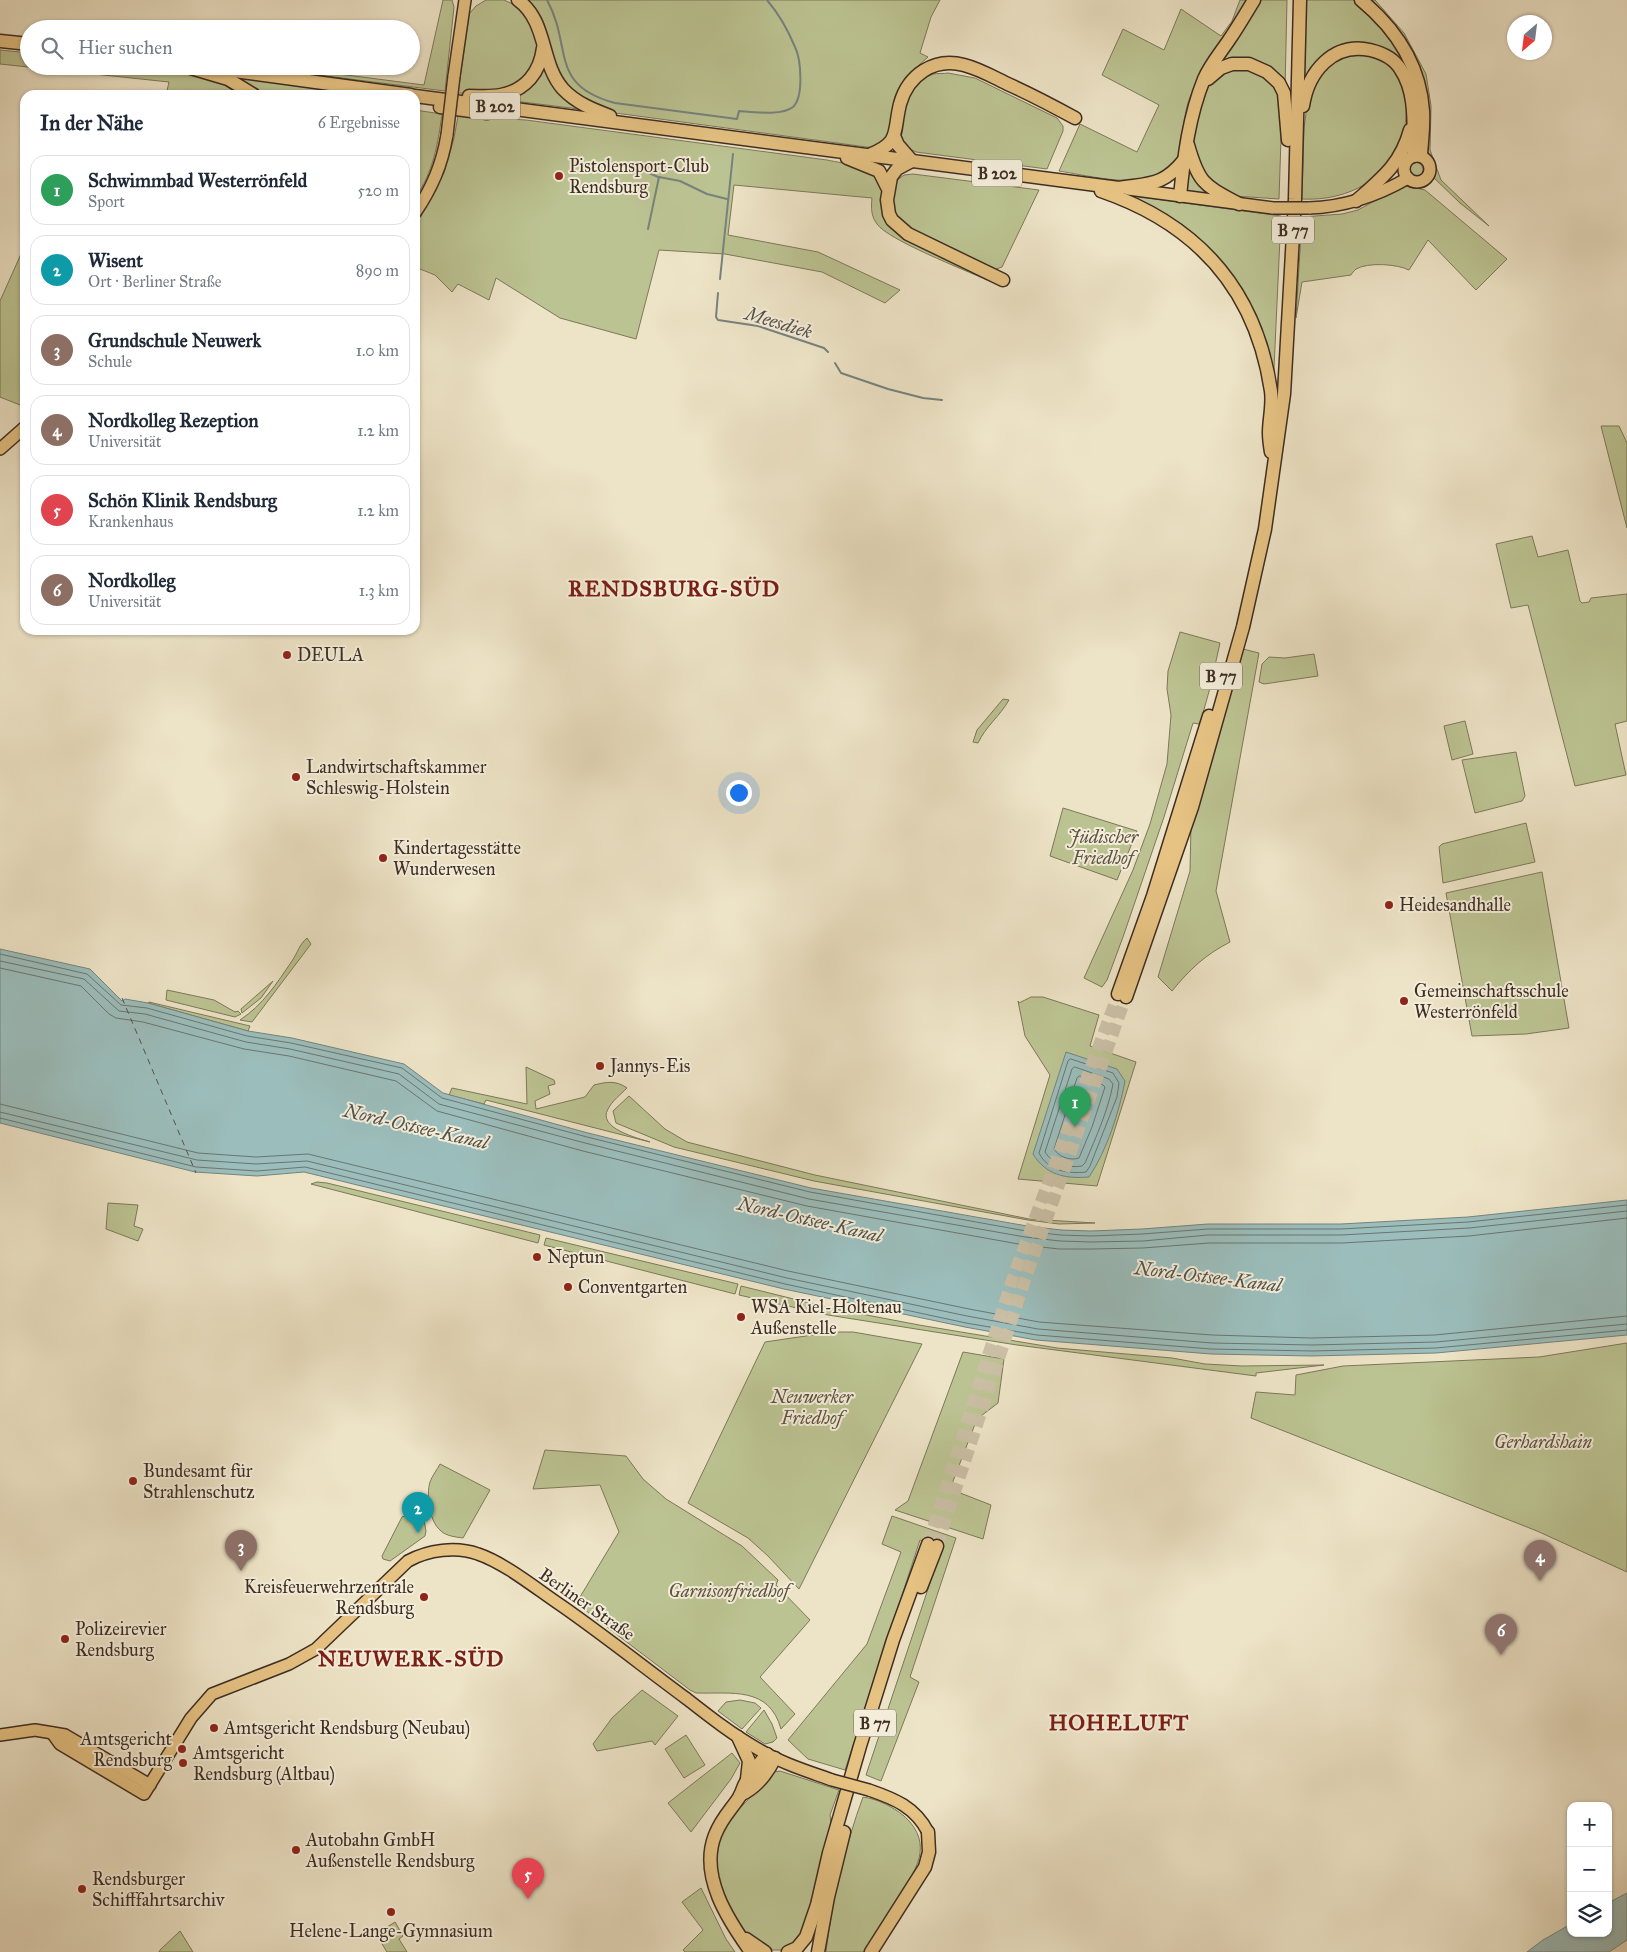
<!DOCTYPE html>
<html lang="de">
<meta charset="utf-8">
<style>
:root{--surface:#fff;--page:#f6f6f7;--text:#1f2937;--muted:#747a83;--line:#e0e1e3;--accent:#2563eb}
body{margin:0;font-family:"IM FELL Great Primer",serif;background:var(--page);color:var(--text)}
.controls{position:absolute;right:15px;bottom:15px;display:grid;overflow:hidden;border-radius:10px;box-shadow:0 1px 4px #0004}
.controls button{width:45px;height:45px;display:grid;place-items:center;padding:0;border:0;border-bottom:1px solid var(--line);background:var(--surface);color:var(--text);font:25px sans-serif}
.compass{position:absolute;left:1507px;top:15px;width:45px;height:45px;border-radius:50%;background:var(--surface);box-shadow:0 1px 4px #0004;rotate:208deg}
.you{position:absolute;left:738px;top:792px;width:18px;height:18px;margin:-12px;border:4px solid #fff;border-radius:50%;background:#1a73e8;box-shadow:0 0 0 8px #1a73e833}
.badge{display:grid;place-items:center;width:32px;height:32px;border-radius:50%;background:var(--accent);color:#fff;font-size:16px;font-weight:700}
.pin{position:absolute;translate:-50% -41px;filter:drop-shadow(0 1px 2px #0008)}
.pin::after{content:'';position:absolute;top:26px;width:18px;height:15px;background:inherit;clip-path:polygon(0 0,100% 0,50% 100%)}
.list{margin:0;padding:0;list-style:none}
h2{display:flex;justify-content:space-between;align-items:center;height:65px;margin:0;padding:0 20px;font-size:21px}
h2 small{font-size:16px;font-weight:400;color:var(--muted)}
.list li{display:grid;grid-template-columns:32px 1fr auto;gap:15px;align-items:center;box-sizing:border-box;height:70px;margin:0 10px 10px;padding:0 10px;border:1px solid var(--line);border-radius:15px}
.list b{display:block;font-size:19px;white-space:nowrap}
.list p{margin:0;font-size:16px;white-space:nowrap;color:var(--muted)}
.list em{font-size:16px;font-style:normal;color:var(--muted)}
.icon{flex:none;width:28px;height:28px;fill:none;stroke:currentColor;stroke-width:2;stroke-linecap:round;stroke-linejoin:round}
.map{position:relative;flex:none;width:1627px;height:1952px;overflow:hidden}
.search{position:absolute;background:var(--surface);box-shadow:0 1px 4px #0004;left:20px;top:20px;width:400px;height:55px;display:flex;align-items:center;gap:12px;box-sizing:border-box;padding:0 18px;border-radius:28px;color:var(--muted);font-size:19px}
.panel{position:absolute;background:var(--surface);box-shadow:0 1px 4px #0004;left:20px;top:90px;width:400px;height:545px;border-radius:15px}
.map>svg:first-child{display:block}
.green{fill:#bcc392;stroke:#7d785a}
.water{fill:#9bbdbb;stroke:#76837e}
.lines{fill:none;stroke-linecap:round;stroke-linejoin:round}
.shore{stroke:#6c756f;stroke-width:1}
.stream{stroke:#76837e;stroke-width:2}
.ferry{stroke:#555149;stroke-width:1;stroke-dasharray:6 5;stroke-linecap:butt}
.highway-tunnel{stroke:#cabfa5;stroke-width:12;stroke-dasharray:12 6;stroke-linecap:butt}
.major-casing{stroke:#3e2d23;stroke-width:14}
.highway-casing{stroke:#3e2d23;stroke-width:15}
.major{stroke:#e6c283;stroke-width:11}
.highway{stroke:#e6c283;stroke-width:12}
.major-bridge-casing{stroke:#3e2d23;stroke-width:14;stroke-linecap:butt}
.major-bridge{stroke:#e6c283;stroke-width:11}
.poi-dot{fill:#8f2418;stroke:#f3edda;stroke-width:2}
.labels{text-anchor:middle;stroke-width:4;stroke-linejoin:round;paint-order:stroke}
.shield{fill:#f3edda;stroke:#74675a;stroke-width:1}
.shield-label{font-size:16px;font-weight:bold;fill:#3e2d23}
.poi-label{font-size:18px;fill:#3e2d23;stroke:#f3edda;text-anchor:start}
.park-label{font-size:18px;font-style:italic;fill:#5e523f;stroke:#f3edda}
.street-label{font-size:18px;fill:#3e2d23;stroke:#f3edda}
.water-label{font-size:19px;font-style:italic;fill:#555149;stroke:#f3edda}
.district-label{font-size:22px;font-weight:bold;letter-spacing:1px;fill:#7a1f14;stroke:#f3edda}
</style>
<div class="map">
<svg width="1627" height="1952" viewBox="0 0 1627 1952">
<rect width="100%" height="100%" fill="#ede3c6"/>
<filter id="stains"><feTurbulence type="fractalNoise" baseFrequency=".004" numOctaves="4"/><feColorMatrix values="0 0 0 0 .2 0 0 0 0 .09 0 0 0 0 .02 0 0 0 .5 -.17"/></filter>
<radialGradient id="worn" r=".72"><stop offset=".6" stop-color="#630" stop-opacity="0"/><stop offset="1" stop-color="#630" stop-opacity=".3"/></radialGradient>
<g class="green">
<polygon points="443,0 452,0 454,7 445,91 246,66 276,66 424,85"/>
<polygon points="486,0 504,0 517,6 524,12 533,27 538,45 536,62 521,82 486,94 458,93 469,14 476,6"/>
<path d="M528,0H940L931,17L920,53L928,57C915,69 900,80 895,97C891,112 891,127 887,141L874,148L623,114C616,113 607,113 600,109C581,101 558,81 553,60C546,35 548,19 528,0Z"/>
<path d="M1240,0H1249C1229,31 1204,63 1190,97C1183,115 1184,135 1179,153C1167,197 1092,176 1059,171L1080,124L1137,152L1159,105L1102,75L1123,29L1164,50L1181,9L1221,36L1232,21Z"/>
<polygon points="1258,0 1287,0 1285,89 1268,69 1217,67"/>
<polygon points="1303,0 1354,0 1379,23 1407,64 1404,66 1341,46 1301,92"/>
<polygon points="1365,0 1375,0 1404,33 1426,74 1431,106 1430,150 1441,180 1489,226 1460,203 1433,177 1431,163 1424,154 1423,87"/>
<path d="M0,50L29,53V66C91,66 158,60 217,81C227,84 236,90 245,95H166L169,82L0,64Z"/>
<path d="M1363,53C1371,55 1382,58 1389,62C1398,69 1405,89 1406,100C1411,163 1362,202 1302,199L1304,128L1308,99L1313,83L1337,57Z"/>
<polygon points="543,66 579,109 506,100"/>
<polygon points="1250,69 1275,83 1282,108 1279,199 1235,196 1224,192 1198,170 1193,157 1192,132 1207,86 1223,70"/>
<path d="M948,73L975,78L1057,118L1063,126V131L1047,169L916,152L902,145C898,121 906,83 933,74C937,73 944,74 948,73Z"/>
<polygon points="229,75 372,95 257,95"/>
<path d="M415,110L442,114C438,144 433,173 415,198Z"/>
<path d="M458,116L526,120L827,160C845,164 876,166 881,187C883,197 881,206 884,215L987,280C965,270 888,240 877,224C871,216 871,208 872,198L734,185L728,235L818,252L900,290L885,303L822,272L725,254L659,250L636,339L560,318L496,278L489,300L458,284L452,292L435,275L415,267V222L428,203L444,173L454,138Z"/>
<circle cx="1415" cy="170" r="8"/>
<polygon points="1188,165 1198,185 1208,194 1185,191"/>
<path d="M913,174L1039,190L1002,267L996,269C975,259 911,234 898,218C889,208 894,193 896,181L904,175Z"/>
<path d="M1403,185L1425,190L1507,259L1476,290L1428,240L1409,270C1397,264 1368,262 1356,269C1354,271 1352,273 1351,275L1302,282L1296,318L1302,217L1342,214L1358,210Z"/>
<polygon points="1119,194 1281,216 1273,390 1227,272"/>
<polygon points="25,245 25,407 0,397 0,301"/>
<polygon points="1601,426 1619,426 1627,443 1627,528"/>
<polygon points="1532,536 1538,557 1568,550 1580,601 1582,603 1589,602 1591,598 1627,594 1627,721 1615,724 1626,775 1575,786 1528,605 1511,608 1496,544"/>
<polygon points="1180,632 1220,643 1210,688 1201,720 1199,724 1193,723 1164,817 1123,937 1107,980 1102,987 1084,978 1133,870 1150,824 1167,764 1171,715 1167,689 1168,671"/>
<path d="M1243,649L1259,653L1216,891L1230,942C1205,955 1190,969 1172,991L1158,977L1190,871L1191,825Z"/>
<polygon points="1314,654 1318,676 1264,684 1259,682 1262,664 1269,657 1285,658"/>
<path d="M1003,699L1009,700C1000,716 986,726 978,743L973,742L977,730Z"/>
<polygon points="1465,721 1473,754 1452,760 1444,726"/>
<polygon points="1516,752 1525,796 1522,801 1475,813 1462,760"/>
<polygon points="1063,808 1137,831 1117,880 1050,856"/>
<polygon points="1526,823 1535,862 1443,883 1439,847 1442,844"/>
<polygon points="1542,872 1569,1028 1526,1034 1472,1036 1446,893"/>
<path d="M307,938L311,944L252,1022L240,1020C263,1005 277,983 292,961C298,952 299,945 307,938Z"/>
<polygon points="273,981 261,998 242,1013 241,1009"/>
<polygon points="167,990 214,1000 235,1012 238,1011 241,1014 235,1017 166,1000"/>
<polygon points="1031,997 1043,997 1099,1015 1090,1046 1136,1062 1097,1186 1018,1179 1050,1075 1025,1036 1018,1001 1019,1003"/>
<polygon points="149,1002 250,1026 248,1031 148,1003"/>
<path d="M526,1067L554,1080L555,1084L548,1086L550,1094L535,1101L536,1109L585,1097L594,1085C606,1082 616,1080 627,1088C621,1094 612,1101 608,1109C597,1128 637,1138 650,1142L486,1100L484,1104L449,1095L452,1088L527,1104Z"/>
<polygon points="629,1096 665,1129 687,1142 815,1175 1029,1219 1095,1223 1059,1224 1028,1220 814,1181 674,1147 616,1123 613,1111"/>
<polygon points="317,1182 327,1183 540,1235 538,1243 311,1184"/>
<polygon points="108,1203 138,1205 134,1226 143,1229 138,1241 106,1229"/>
<polygon points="546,1238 738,1284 735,1294 544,1245"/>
<polygon points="741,1286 830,1308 919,1325 1057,1348 1172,1358 1205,1364 1242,1366 1324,1365 1256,1373 1256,1376 1017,1345 828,1315 739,1295"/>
<polygon points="833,1332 853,1332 922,1344 799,1589 768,1556 748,1538 688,1503 765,1342"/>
<polygon points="1627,1343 1627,1572 1537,1531 1251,1418 1256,1392 1295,1395 1296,1375 1343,1366 1539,1357"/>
<polygon points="963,1352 1004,1359 998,1403 977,1419 950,1489 991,1505 983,1539 895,1510 908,1501"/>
<path d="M545,1450L626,1456L643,1479L666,1499L742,1546L778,1580L776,1585L810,1620L760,1677L795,1714L781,1729C769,1686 732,1694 696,1693L690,1690L591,1615L577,1602L619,1532L600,1485L533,1489Z"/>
<path d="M440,1464L490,1490L463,1538C456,1537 446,1536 441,1531C429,1521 426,1496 430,1482C432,1476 437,1470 440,1464Z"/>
<polygon points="422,1509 426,1531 425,1536 390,1561 383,1559 382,1556 402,1517"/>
<polygon points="892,1516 956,1538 910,1677 919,1682 881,1781 866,1775 942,1547 920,1540 845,1770 808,1759 788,1740 867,1644 901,1552 882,1544"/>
<polygon points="642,1690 678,1716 655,1745 652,1741 597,1751 593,1744 612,1718"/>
<polygon points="740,1700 755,1703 761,1708 742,1729 718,1711 726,1702"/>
<polygon points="764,1710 772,1724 777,1738 773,1742 765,1744 746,1732"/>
<polygon points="686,1735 705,1765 684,1778 665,1749"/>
<polygon points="732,1753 740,1763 731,1779 691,1832 668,1803"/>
<polygon points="780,1771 839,1790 830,1815 831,1824 806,1932 789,1950 769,1950 749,1937 740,1927 719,1888 715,1850 728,1821 774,1772"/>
<path d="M863,1797C878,1799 893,1807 904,1816C915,1826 922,1838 920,1853C918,1876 877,1930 863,1952H826C832,1900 845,1846 863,1797Z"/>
<polygon points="701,1888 726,1939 735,1952 685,1952 683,1950 703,1930 682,1902"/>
<polygon points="395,1922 403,1936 399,1939 407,1952 387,1952 376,1934"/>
<polygon points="180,1931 193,1952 159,1952 160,1950"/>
</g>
<g class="water">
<polygon points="0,949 90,969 122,1001 125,999 148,1003 248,1031 292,1038 404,1064 443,1093 588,1133 811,1188 1027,1226 1061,1230 1091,1231 1142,1229 1208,1224 1341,1224 1468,1217 1627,1200 1627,1335 1436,1353 1311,1356 1211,1354 1036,1340 965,1327 784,1289 304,1172 257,1176 195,1172 0,1123"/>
<path d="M1066,1052L1117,1069L1125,1081C1119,1113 1107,1150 1089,1177C1065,1179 1046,1175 1033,1154Z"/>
<polygon points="1627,1893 1627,1940 1609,1952 1527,1952 1543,1940 1571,1924 1571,1933 1608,1933 1608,1903"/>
</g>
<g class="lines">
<g class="shore">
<polyline points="0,954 87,974 121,1005 147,1008 247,1036 291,1043 402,1068 442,1098 587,1137 810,1192 1026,1231 1060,1235 1091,1236 1142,1234 1208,1229 1341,1229 1468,1222 1627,1205"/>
<polyline points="0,961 84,979 119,1011 145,1014 246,1042 290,1049 399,1074 439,1104 585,1143 809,1199 1025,1237 1060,1241 1091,1242 1143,1241 1208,1235 1341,1235 1469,1228 1627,1211"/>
<polyline points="0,968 81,986 109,1014 116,1018 143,1022 244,1049 289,1056 396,1081 437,1111 583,1151 807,1206 1024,1245 1059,1249 1091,1249 1143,1248 1209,1243 1342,1243 1469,1236 1627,1218"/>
<path d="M1071,1059L1113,1073L1119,1083L1117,1097L1090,1166L1086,1172C1068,1174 1048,1171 1039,1153L1068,1061Z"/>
<path d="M1075,1067L1109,1079L1113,1084C1108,1111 1096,1137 1085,1163L1082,1166C1068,1168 1053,1165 1045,1152L1072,1069Z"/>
<path d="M1080,1076L1103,1085L1105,1087L1092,1127L1079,1158C1070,1161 1059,1157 1054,1149L1077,1078Z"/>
<polyline points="0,1104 198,1153 256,1157 308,1154 788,1271 969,1309 1039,1322 1212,1335 1311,1338 1435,1335 1627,1316"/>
<polyline points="0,1112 197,1160 256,1164 307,1161 787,1278 967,1316 1038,1329 1212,1343 1312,1345 1436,1342 1627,1324"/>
<polyline points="0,1118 196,1167 257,1171 305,1167 785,1284 966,1323 1037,1335 1211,1349 1312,1351 1436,1348 1627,1330"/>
</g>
<g class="stream">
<path d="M547,0C573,47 548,85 615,103L737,119L739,111C753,112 782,116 793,107C804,97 801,59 795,47C788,30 779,14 767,0"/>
<polyline points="605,163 645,171 658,177"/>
<polyline points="648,229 659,177 680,181 707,194 727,199"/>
<polyline points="720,279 733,154"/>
<polyline points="718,293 716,317 718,320 758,326 824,348 828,352"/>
<polyline points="835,363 841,373 888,389 923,398 942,400"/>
</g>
<polyline class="ferry" points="122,998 196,1173"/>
<g class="highway-tunnel">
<polyline points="928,1544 1013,1277 1118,994"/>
<polyline points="937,1546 1025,1280 1126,997"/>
</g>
<defs>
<g id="major">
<polyline points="454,76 465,0"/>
<circle cx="1417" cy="169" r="13"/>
<polyline points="1128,189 1273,208"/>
<path d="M1309,208C1344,207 1377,196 1408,178"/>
<path d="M415,213C432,188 442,165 447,135"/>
<polyline points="0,449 25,427"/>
<path d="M52,1733L60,1744L144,1794L191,1718L212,1694L289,1664L316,1649L408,1561C428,1550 456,1546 478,1554C505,1563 538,1590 562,1606C605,1636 645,1668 687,1699C710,1717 733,1735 758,1749C781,1763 807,1771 832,1780"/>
<polyline points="0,1735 35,1730 65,1735 150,1785"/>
<path d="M869,1790C895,1799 915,1807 928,1832"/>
</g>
<g id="highway">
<path d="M518,0C548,22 540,63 563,89C576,103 594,110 610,116"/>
<path d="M1361,0C1396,29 1420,65 1423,111C1424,125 1422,140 1421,154"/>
<polyline points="0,41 29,44"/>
<polyline points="184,66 228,79 254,95"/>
<polyline points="198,66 411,95"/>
<polyline points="1208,79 1221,68 1232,64 1249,64 1267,72 1279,83 1284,93 1288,140"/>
<path d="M415,96L1119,188C1150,183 1163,186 1184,160"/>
<path d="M469,96C480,96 491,97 501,95C526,90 540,72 543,48"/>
<path d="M1303,106C1308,72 1333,42 1370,50C1383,53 1394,58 1401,70C1417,94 1413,128 1414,156"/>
<polyline points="440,107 487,113"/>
<polyline points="894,136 898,145 912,161"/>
<path d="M1188,145C1199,184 1204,185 1239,204"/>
<path d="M869,155C901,143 893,132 900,104C908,75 934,57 964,65C980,69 995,78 1010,85C1032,95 1053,106 1075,118"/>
<polyline points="847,158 879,171 887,187"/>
<polyline points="912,161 897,169 891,177 887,200 889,214 892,220 908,234 1003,280"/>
<path d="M1101,191C1197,224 1256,289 1271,391C1273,405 1269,419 1269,433C1269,439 1270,446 1271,452"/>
<path d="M1180,196C1184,156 1189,116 1204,79C1210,65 1221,52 1229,40C1238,27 1246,13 1254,0"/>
<path d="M1356,201C1381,179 1401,164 1410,130"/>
<polyline points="1118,994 1153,896 1209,716"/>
<polyline points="1126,997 1192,807 1243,627 1265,529 1284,394 1295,199 1300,0"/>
<polyline points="921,1587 937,1546"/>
<polyline points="738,1737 749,1761 747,1779"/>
<path d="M740,1795C756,1788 767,1774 775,1758"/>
<polyline points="746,1939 765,1952"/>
<path d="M751,1952C728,1920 699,1876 715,1835C722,1817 731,1810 740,1796C742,1792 743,1786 746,1782C752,1772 760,1763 767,1754"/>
<polyline points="788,1952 797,1948 806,1937 817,1905 829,1853 860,1746 893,1640 928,1544"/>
<polyline points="818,1952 828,1897 844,1832"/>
<polyline points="871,1952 925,1867 929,1852 928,1832"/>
</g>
</defs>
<use href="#major" class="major-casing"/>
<use href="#highway" class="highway-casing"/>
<use href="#major" class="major"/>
<use href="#highway" class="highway"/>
<defs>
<g id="major-bridge">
<polyline points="447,135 454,76"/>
<polyline points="1273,208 1309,208"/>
<polyline points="832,1780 869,1790"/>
</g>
</defs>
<use href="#major-bridge" class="major-bridge-casing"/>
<use href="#major-bridge" class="major-bridge"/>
</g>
<g class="poi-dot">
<circle cx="559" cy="176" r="5"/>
<circle cx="287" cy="655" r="5"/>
<circle cx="296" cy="777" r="5"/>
<circle cx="383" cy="858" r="5"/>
<circle cx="1389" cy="905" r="5"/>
<circle cx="1404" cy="1001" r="5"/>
<circle cx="600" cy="1066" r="5"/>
<circle cx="537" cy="1257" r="5"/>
<circle cx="568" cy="1287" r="5"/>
<circle cx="741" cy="1317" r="5"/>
<circle cx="133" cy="1481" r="5"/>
<circle cx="424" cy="1597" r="5"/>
<circle cx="65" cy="1639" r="5"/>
<circle cx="214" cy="1728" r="5"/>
<circle cx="182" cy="1749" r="5"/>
<circle cx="183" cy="1763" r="5"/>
<circle cx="296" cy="1850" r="5"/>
<circle cx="82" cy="1889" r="5"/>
<circle cx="391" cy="1912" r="5"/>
</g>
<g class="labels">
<g class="shield">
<rect x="470" y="92.5" width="50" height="27" rx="4"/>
<rect x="972" y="159.5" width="50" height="27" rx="4"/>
<rect x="1272" y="216.5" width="42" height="27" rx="4"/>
<rect x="1200" y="662.5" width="42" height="27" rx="4"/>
<rect x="854" y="1709.5" width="42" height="27" rx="4"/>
</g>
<g class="shield-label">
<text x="495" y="112">B 202</text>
<text x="997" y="179">B 202</text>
<text x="1293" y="236">B 77</text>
<text x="1221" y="682">B 77</text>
<text x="875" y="1729">B 77</text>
</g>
<g class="poi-label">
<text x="569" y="172">Pistolensport-Club<tspan x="569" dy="21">Rendsburg</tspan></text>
<text x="297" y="661">DEULA</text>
<text x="306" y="773">Landwirtschaftskammer<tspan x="306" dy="21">Schleswig-Holstein</tspan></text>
<text x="393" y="854">Kindertagesstätte<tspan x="393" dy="21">Wunderwesen</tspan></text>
<text x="1399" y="911">Heidesandhalle</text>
<text x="1414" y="997">Gemeinschaftsschule<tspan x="1414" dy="21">Westerrönfeld</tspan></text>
<text x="610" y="1072">Jannys-Eis</text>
<text x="547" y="1263">Neptun</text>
<text x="578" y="1293">Conventgarten</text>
<text x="751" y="1313">WSA Kiel-Holtenau<tspan x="751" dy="21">Außenstelle</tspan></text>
<text x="143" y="1477">Bundesamt für<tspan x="143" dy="21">Strahlenschutz</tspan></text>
<text x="414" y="1593" text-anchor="end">Kreisfeuerwehrzentrale<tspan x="414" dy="21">Rendsburg</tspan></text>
<text x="75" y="1635">Polizeirevier<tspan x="75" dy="21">Rendsburg</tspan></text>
<text x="224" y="1734">Amtsgericht Rendsburg (Neubau)</text>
<text x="172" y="1745" text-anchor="end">Amtsgericht<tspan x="172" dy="21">Rendsburg</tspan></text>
<text x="193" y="1759">Amtsgericht<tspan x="193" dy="21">Rendsburg (Altbau)</tspan></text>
<text x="306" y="1846">Autobahn GmbH<tspan x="306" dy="21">Außenstelle Rendsburg</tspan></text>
<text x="92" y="1885">Rendsburger<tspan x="92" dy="21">Schifffahrtsarchiv</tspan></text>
<text x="391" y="1937" text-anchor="middle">Helene-Lange-Gymnasium</text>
</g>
<g class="park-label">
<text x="1103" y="843">Jüdischer<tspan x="1103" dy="21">Friedhof</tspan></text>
<text x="812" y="1403">Neuwerker<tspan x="812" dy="21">Friedhof</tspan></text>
<text x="1543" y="1448">Gerhardshain</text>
<text x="729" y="1597">Garnisonfriedhof</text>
</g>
<g class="street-label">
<text transform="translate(587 1604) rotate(35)" y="6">Berliner Straße</text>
</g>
<g class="water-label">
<text transform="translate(779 322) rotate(17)" y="7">Meesdiek</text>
<text transform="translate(416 1126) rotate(13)" y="7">Nord-Ostsee-Kanal</text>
<text transform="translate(810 1219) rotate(13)" y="7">Nord-Ostsee-Kanal</text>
<text transform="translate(1208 1276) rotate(7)" y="7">Nord-Ostsee-Kanal</text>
</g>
<g class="district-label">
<text x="674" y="596">RENDSBURG-SÜD</text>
<text x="411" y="1666">NEUWERK-SÜD</text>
<text x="1119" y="1730">HOHELUFT</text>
</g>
</g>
<rect width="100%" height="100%" filter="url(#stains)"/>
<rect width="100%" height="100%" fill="url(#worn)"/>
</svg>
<div class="controls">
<button>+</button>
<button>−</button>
<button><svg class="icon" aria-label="layers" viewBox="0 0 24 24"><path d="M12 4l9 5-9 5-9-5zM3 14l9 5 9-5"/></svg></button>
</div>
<svg class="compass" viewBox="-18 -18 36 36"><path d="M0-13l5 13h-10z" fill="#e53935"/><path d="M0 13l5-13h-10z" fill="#747a83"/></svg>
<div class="you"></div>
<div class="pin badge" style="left:1075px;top:1127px;background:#2e9e5b">1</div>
<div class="pin badge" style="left:418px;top:1533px;background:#0f9aa8">2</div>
<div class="pin badge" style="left:241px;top:1571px;background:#8d6e63">3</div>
<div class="pin badge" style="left:1540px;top:1581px;background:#8d6e63">4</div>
<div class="pin badge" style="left:528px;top:1899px;background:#e0444e">5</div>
<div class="pin badge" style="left:1501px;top:1655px;background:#8d6e63">6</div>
<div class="search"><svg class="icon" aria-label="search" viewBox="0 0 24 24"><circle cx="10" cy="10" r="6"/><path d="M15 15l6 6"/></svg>Hier suchen</div>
<section class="panel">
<h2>In der Nähe<small>6 Ergebnisse</small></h2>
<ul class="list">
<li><span class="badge" style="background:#2e9e5b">1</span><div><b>Schwimmbad Westerrönfeld</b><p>Sport</p></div><em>520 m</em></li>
<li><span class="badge" style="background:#0f9aa8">2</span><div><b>Wisent</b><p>Ort · Berliner Straße</p></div><em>890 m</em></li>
<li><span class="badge" style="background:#8d6e63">3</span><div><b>Grundschule Neuwerk</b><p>Schule</p></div><em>1.0 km</em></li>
<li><span class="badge" style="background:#8d6e63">4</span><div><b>Nordkolleg Rezeption</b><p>Universität</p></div><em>1.2 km</em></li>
<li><span class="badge" style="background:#e0444e">5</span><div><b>Schön Klinik Rendsburg</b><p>Krankenhaus</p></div><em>1.2 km</em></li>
<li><span class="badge" style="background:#8d6e63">6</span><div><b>Nordkolleg</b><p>Universität</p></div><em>1.3 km</em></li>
</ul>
</section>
</div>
